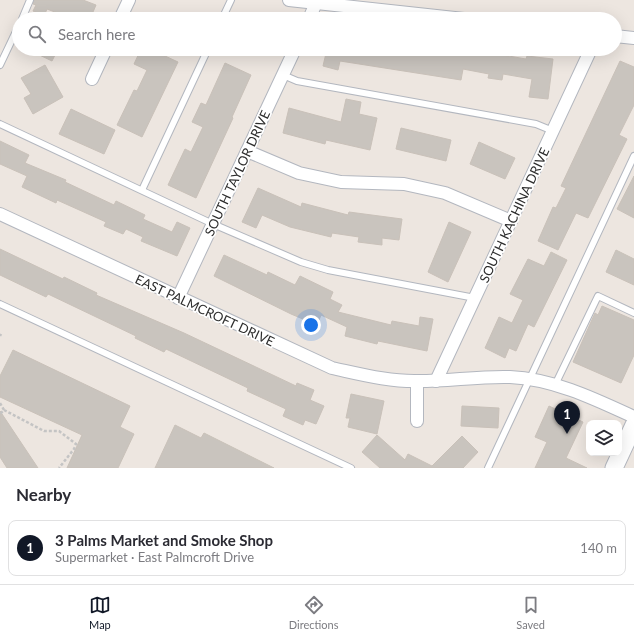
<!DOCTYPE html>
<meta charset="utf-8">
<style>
:root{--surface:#fff;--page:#f7f7f7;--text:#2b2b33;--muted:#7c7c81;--line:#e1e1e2;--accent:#111827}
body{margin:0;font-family:Lato,sans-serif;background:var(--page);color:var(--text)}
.controls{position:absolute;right:12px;bottom:12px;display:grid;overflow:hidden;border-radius:8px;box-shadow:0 4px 16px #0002}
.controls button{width:36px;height:36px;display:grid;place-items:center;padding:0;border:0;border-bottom:1px solid var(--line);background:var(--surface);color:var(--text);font:20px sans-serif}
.you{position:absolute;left:311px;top:325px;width:14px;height:14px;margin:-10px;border:3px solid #fff;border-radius:50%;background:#1a73e8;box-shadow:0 0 0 6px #1a73e833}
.badge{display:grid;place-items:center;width:26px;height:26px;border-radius:50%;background:var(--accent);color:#fff;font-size:13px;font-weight:700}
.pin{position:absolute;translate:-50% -33px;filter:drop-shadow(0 1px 2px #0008)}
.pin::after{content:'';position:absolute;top:21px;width:14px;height:12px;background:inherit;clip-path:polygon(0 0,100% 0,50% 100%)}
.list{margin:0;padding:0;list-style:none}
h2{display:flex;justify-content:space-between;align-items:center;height:52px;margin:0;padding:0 16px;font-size:17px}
h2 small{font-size:13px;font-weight:400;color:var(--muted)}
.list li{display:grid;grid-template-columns:26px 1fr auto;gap:12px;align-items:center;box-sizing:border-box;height:56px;margin:0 8px 8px;padding:0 8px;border:1px solid var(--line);border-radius:8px}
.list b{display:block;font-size:15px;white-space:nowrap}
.list p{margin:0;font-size:13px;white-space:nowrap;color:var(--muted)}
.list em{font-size:13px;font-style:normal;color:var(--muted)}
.icon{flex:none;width:22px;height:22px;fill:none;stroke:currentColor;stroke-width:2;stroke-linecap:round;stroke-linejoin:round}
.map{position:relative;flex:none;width:634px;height:468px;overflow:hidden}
.search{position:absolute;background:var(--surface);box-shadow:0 4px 16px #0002;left:12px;right:12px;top:12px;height:44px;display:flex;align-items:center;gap:10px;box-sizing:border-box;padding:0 14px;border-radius:22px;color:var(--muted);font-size:15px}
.sheet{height:116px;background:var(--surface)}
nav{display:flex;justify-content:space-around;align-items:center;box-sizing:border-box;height:56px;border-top:1px solid var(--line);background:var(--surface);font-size:11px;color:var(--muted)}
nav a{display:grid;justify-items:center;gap:2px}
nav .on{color:var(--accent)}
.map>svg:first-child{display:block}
.building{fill:#c9c4be;stroke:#c9c1b9}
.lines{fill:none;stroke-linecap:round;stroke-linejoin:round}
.service-casing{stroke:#b3b7bf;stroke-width:8}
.minor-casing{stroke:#b3b7bf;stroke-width:14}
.secondary-casing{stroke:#b3b7bf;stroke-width:19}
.path{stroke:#c4c4c4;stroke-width:2.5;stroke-dasharray:3 2;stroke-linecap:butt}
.service{stroke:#fff;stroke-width:6}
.minor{stroke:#fff;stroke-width:12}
.secondary{stroke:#fff;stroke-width:17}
.labels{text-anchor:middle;stroke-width:3.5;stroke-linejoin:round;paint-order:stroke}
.street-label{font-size:13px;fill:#2d2d2d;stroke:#fff}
</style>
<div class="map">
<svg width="634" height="468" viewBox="0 0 634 468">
<rect width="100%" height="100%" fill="#ede6e0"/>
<g class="building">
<polygon points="34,0 83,0 96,5 90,19 73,19 47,9 44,16 33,11 36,5 33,4"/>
<polygon points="27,49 58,49 52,61"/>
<polygon points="141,49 150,49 178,62 142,137 117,125 134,90 137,91 147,70 134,64"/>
<polygon points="327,49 440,49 474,54 474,50 526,59 527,56 553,59 548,99 529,97 532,79 503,74 502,80 488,78 489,74 463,69 461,80 340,61 338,70 323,66"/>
<polygon points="620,61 634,67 634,105 619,135 627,139 588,218 576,213 558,250 538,241 553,207 556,208 566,188 561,186"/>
<polygon points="225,63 251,75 232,117 233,118 196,198 168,185 185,149 191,152 203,127 192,122 201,103 206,105"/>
<polygon points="45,65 63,97 33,114 24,98 31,94 21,78"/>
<polygon points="346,99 361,102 359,114 377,118 370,150 326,140 325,144 283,133 289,108 341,122"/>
<polygon points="71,109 115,130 104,154 59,134"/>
<polygon points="401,128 451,140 446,161 396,149"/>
<polygon points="0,141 29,155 25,163 66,180 65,182 114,205 116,201 145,215 143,219 172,232 177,222 190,228 177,256 141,241 143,237 126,229 123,234 104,226 106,222 57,200 56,203 22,187 27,176 0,164"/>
<polygon points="479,142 515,158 505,179 470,164"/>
<polygon points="634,176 634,218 617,209"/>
<polygon points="258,188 301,207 302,203 348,215 349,212 402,219 399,240 382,238 382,245 358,242 359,237 332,233 331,237 290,227 262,215 256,228 242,222"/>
<polygon points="449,222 471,232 448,282 428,272"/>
<polygon points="0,249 63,279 64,277 97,293 96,295 184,333 296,386 297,383 314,390 310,400 324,406 316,424 305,420 303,425 283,416 286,409 247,391 248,388 166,349 164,352 135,338 136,336 48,294 46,297 0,275"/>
<polygon points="616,250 634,259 634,285 606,272"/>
<polygon points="551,252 567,260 534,327 528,324 516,351 509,348 505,358 485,348 499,317 512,323 523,300 510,294 528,259 544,266"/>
<polygon points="224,255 267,275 268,272 295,285 300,276 333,292 330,299 342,305 338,312 391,325 392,321 419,326 420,317 433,319 427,351 378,341 377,344 345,336 347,327 321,315 317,325 291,314 214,276"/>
<polygon points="602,306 634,320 634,355 621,383 573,362 595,313 598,315"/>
<polygon points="13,350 130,406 120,427 134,434 118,468 67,468 82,435 0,397 0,376"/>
<polygon points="351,394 384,401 377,434 348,427 350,418 346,418"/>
<polygon points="462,406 499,408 498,428 461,426"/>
<polygon points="549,406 583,422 566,458 587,468 535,468 547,442 535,437"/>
<polygon points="0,411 38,468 7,468 0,457"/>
<polygon points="175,425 201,438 204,433 274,468 155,468"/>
<polygon points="377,435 405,460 408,454 432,466 462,436 478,452 463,468 380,468 362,452"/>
</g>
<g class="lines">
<defs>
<g id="service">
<polyline points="22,19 30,0"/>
<polyline points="222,19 231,0"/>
<polyline points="0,65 19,25"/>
<polyline points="283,75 297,81 536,124 553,131"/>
<polyline points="0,124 213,224 301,262 328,270 475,298"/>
<polyline points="142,190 208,49"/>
<polyline points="0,304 351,468"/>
<polyline points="555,385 598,296 634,313"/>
<polyline points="488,468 634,156"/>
</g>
<g id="minor">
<polyline points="289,0 464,19"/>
<polyline points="120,19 129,0"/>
<polyline points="309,19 316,3"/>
<polyline points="615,36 634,38"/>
<polyline points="92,79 106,49"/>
<polyline points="247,151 299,173 341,182 404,184 445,193 511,221"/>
<path d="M0,214L332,368C360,374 390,382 419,381C449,381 480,376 510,377C554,379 595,399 634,417"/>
<polyline points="178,298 295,49"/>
<polyline points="436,381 591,49"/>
<polyline points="417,421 417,381"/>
</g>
<polyline id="secondary" points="614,468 634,425"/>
</defs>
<use href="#service" class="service-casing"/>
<use href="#minor" class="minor-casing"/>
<use href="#secondary" class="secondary-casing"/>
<g class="path">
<polyline points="0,336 1,334"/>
<polyline points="0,403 4,410 0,414"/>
<polyline points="4,410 44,431 59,431 76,444 74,449 59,468"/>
</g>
<use href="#service" class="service"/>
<use href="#minor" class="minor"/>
<use href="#secondary" class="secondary"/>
</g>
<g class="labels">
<g class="street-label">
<text transform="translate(237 173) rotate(-65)" y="5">SOUTH TAYLOR DRIVE</text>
<text transform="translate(514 215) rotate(-65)" y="5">SOUTH KACHINA DRIVE</text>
<text transform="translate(205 310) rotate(25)" y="5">EAST PALMCROFT DRIVE</text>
</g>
</g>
</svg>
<div class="controls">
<button><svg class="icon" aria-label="layers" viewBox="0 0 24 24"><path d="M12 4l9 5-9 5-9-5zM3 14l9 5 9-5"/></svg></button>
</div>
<div class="you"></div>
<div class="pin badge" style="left:567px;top:434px">1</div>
<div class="search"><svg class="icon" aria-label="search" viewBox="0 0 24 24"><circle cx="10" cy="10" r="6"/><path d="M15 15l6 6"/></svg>Search here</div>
</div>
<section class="sheet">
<h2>Nearby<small></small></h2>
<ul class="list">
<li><span class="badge">1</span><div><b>3 Palms Market and Smoke Shop</b><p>Supermarket · East Palmcroft Drive</p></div><em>140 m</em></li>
</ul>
</section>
<nav>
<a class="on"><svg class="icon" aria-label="map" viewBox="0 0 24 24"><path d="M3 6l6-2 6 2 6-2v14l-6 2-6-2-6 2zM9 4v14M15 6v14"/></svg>Map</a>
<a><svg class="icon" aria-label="directions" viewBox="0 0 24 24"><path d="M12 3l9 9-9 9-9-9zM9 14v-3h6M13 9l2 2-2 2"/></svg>Directions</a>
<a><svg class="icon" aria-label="saved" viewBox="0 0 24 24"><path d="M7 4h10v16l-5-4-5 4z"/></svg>Saved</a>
</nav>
